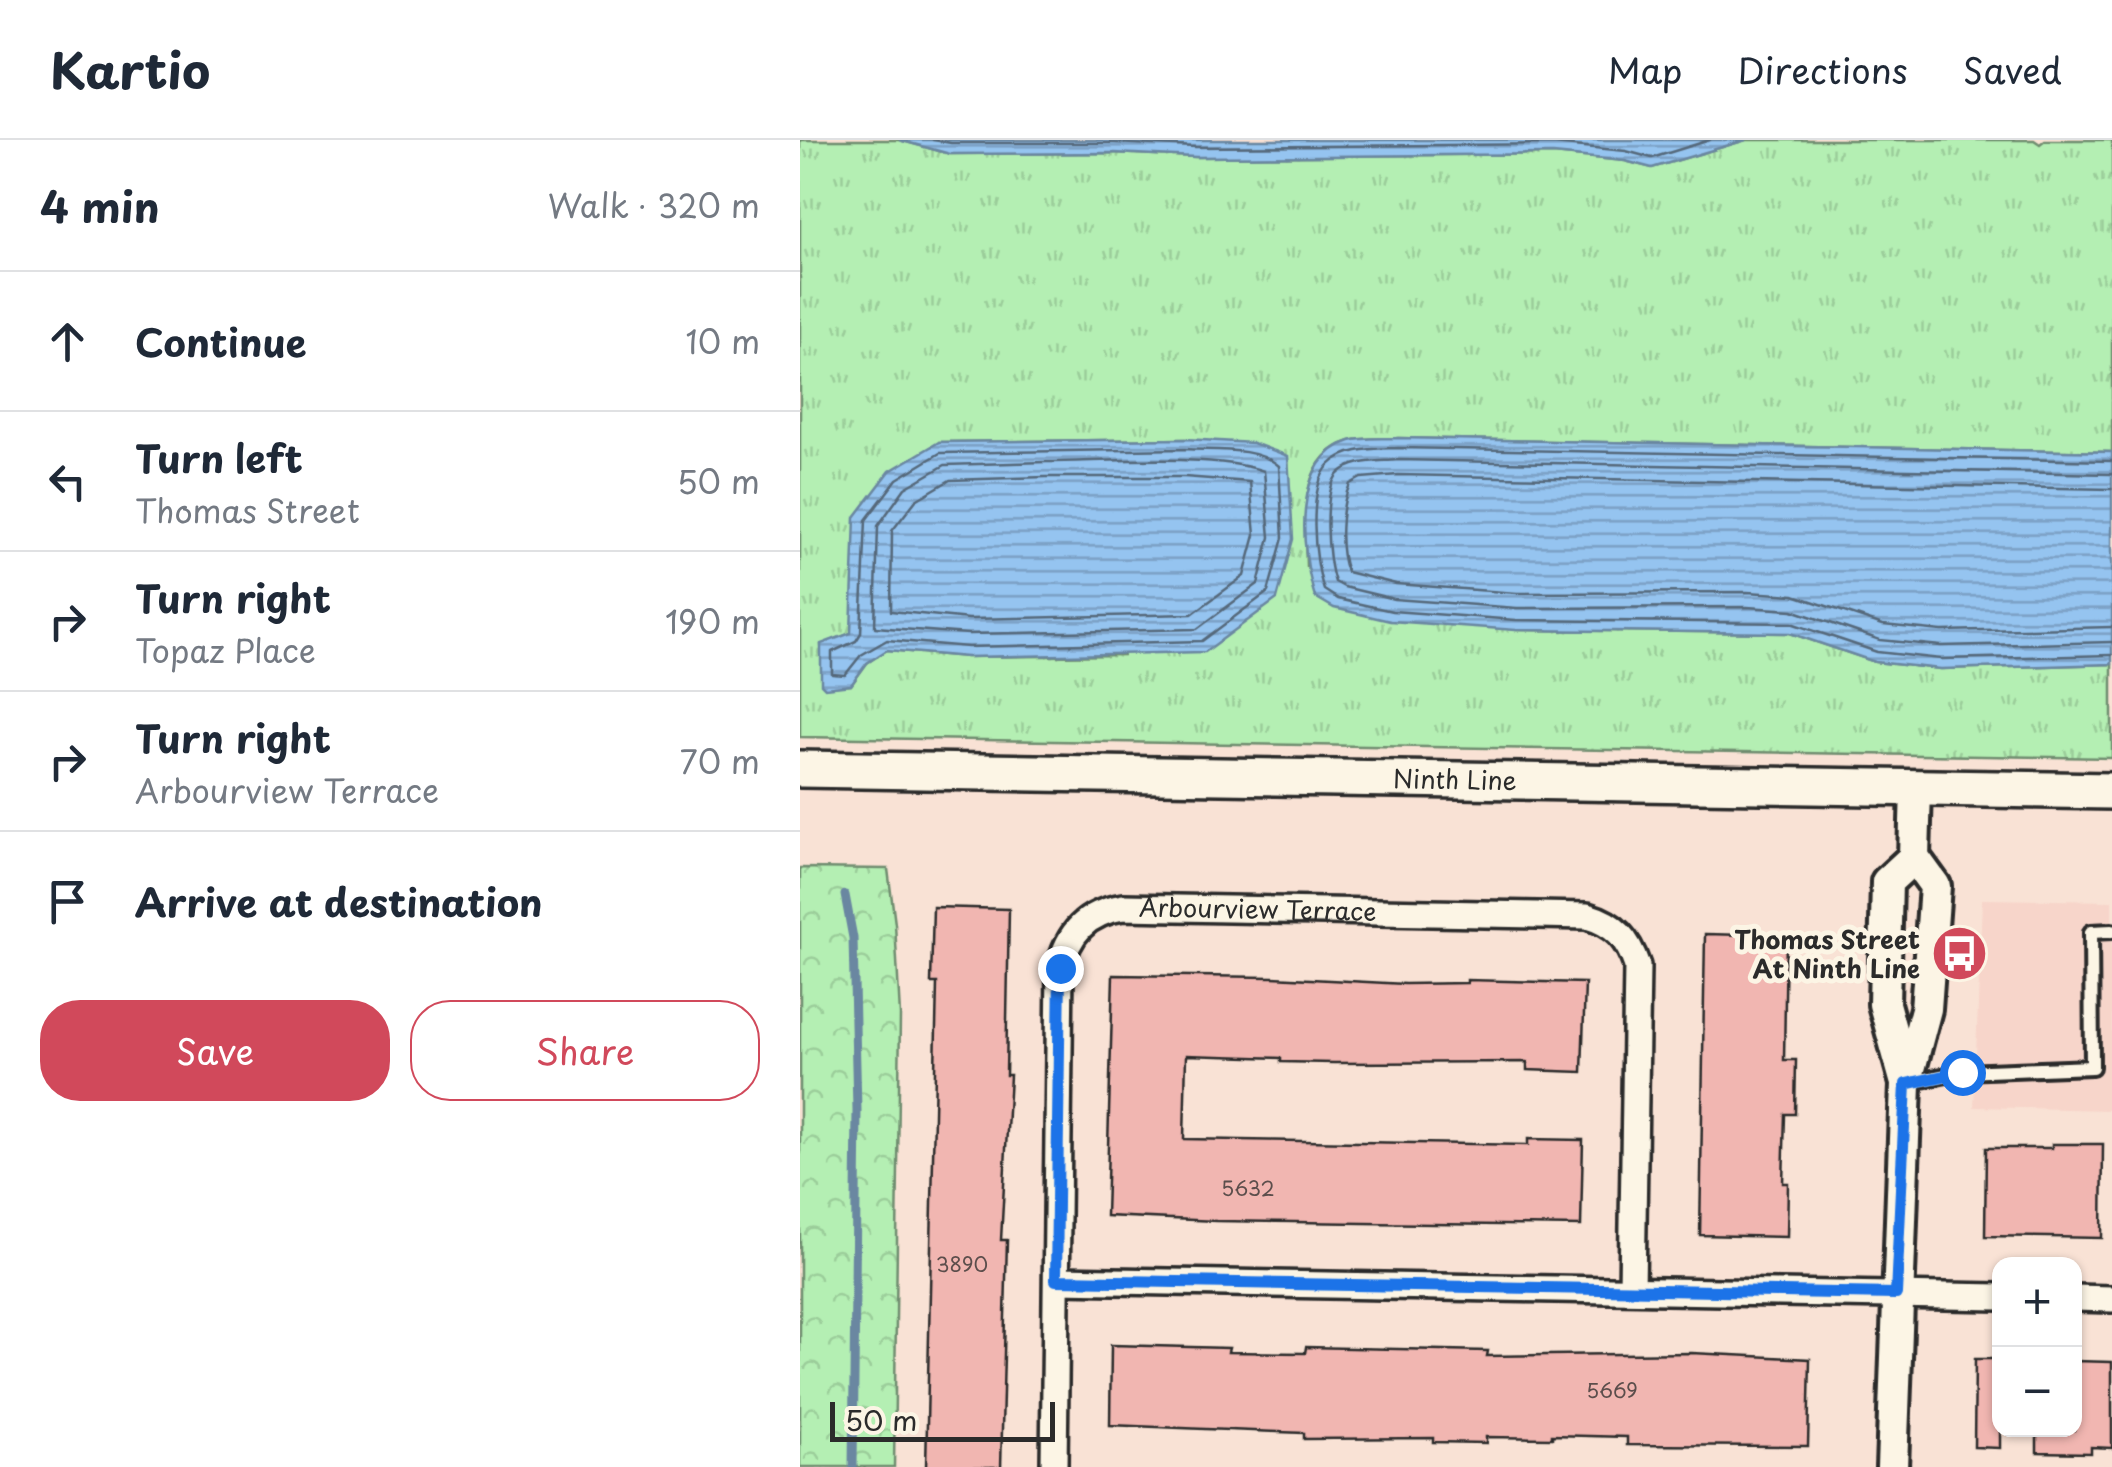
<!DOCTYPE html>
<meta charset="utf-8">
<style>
:root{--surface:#fff;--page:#f2f2f3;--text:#1f2937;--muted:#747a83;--line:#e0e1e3;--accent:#d1495b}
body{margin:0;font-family:"Playpen Sans",sans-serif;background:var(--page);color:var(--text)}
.controls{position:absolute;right:30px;bottom:30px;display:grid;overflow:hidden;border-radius:20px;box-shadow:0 2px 8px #0004}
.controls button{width:90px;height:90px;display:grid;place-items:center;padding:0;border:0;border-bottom:2px solid var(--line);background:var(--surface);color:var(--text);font:50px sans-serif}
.scale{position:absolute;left:30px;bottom:25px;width:225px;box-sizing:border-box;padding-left:10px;border:5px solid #2b2b2b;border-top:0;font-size:28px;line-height:35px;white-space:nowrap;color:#2b2b2b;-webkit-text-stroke:8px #fcf5e5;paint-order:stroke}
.stop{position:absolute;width:30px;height:30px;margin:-22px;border:8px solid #1a73e8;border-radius:50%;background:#fff}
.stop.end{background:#1a73e8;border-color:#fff;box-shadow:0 2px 10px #0008}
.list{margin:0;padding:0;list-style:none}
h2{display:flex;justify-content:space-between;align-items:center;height:130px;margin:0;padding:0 40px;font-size:42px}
h2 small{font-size:32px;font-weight:400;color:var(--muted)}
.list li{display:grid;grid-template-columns:65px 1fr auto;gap:30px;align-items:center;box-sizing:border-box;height:140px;padding:0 40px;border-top:2px solid var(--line)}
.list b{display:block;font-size:38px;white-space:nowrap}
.list p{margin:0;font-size:32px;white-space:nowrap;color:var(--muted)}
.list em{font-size:32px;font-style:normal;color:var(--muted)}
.actions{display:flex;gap:20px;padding:30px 40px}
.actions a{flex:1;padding:22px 0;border:2px solid var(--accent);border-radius:40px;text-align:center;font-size:35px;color:var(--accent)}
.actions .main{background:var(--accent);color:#fff}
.icon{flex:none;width:55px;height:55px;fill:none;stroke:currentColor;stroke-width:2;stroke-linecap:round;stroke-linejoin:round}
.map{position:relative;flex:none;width:1312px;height:1327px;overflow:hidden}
header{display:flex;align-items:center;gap:60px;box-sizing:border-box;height:140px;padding:0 50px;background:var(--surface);border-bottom:2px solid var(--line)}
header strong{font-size:48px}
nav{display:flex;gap:55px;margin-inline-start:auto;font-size:35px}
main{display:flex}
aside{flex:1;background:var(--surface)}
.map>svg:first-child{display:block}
.built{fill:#f7d5ca}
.grass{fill:url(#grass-tufts);stroke:#708d6f;stroke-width:2.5;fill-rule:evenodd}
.park{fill:url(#park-crowns);stroke:#708d6f;stroke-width:2.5}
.water{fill:url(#water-rules);stroke:#6b87a1;stroke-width:2.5}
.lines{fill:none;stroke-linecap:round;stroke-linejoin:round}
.shore{stroke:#55687a;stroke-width:2.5}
.stream{stroke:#6b87a1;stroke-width:9}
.building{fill:#f1b6b1;stroke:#2b2b2b;stroke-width:2.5}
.service-casing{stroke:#2b2b2b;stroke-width:20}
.minor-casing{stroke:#2b2b2b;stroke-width:32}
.tertiary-casing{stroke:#2b2b2b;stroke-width:38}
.secondary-casing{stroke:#2b2b2b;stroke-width:42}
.service{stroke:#fcf5e5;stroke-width:12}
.minor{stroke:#fcf5e5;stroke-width:25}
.tertiary{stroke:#fcf5e5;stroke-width:30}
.secondary{stroke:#fcf5e5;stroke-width:35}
.route{stroke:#1a73e8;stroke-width:12}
.labels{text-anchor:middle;stroke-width:10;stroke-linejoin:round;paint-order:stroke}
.number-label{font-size:20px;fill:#5c4e4c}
.street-label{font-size:25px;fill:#2b2b2b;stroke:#fcf5e5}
.poi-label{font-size:25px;font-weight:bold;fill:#2b2b2b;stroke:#fcf5e5;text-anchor:end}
</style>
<header>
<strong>Kartio</strong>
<nav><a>Map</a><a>Directions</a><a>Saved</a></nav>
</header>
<main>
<aside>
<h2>4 min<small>Walk · 320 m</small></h2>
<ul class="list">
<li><svg class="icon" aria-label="ahead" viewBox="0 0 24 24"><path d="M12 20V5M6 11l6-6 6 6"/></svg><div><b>Continue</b></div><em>10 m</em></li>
<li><svg class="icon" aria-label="left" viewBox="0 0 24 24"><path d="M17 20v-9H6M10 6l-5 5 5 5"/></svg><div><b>Turn left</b><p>Thomas Street</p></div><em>50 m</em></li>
<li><svg class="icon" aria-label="right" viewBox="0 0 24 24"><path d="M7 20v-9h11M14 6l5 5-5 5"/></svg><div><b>Turn right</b><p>Topaz Place</p></div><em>190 m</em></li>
<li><svg class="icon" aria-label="right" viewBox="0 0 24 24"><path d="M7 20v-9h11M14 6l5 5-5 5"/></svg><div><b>Turn right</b><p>Arbourview Terrace</p></div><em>70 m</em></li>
<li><svg class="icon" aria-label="arrive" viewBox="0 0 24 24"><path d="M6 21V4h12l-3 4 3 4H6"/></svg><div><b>Arrive at destination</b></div></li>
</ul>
<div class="actions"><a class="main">Save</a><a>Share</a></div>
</aside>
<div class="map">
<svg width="1312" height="1327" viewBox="0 0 1312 1327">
<defs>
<pattern id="grass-tufts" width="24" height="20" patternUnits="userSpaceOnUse" patternTransform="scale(2.5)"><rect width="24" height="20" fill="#b4efb3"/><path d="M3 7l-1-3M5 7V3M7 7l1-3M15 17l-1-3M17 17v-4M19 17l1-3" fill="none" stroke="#9bcd9a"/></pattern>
<pattern id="park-crowns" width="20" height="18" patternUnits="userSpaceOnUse" patternTransform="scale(2.5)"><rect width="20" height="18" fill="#b4efb3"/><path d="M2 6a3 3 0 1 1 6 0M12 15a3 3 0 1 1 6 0" fill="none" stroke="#9bcd9a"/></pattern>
<pattern id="water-rules" width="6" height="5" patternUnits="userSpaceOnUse" patternTransform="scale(2.5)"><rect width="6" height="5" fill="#95c4f0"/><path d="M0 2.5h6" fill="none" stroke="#7a9fc3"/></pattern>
</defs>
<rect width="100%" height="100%" fill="#f9e2d5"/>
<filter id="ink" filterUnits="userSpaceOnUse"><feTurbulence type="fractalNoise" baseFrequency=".01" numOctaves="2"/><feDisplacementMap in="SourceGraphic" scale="20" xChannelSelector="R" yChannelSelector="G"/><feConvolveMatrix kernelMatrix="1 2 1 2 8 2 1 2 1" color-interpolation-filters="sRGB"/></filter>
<g filter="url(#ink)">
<polygon class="built" points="1182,759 1312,761 1312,970 1174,967"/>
<path class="grass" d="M0,0H99L150,14L314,13L396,17L753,14L825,21L852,28L946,0H1234L1240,4L1245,0H1312V312L598,298C583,299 564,297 550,301C497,317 505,382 506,426L716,490L990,493L1075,522L1141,529L1312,524V618L0,597ZM385,299L323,515L167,517L87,510L67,523L51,545L25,547L21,505L51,493L139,302Z"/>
<polygon class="park" points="0,728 88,729 95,784 100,875 94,1327 0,1327"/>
<g class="water">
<polygon points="99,0 946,0 852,28 825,21 753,14 396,17 314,13 150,14"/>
<path d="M598,298L1312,312V524L1141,529L1075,522L990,493L716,490L590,481L534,468L515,457C501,412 491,319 550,301C564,297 583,299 598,298Z"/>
<polygon points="385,299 453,303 488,316 493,399 477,459 405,512 167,517 87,510 67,523 51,545 25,548 21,544 21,504 51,493 55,377 90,331 139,302"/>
</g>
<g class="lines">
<g class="shore">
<polyline points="133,0 151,3 314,3 396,7 753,4 826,11 852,18 910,0"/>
<path d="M385,309C413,311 457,306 479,326L483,398L468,452L402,501L168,507L87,500L61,515L45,535L32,534V512L56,501L61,493L66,380L97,339L140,313Z"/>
<path d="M1312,321L598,308C576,309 546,307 529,325C507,348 514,422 524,450L538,459L592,471L716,480L991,483L1077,512L1141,519L1312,515"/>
<path d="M246,322C303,322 414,313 464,331L470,397L458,444L397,489L168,494L75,487L78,386L105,348L145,325Z"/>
<path d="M1312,334L598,320C579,322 553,319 538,334C522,352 527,420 535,442L544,447L594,459L717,468L947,467L992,470L1080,500L1141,506L1312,502"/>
<polygon points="246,337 384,337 450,342 455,395 444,436 392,474 169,479 91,471 92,391 116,360 150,340"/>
<path d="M1312,349L598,335L561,338L550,344C540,367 538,408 547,432L596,444L717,453L947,452L994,455L1083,485L1142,491L1312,487"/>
</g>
<polyline class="stream" points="45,755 53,798 57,970 53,1327"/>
</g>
<g class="building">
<polygon points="133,767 209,769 206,935 210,935 201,1100 207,1100 201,1327 126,1327 137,843 131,843"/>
<polygon points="905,794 986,796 984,920 996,920 995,974 985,974 983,1043 988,1043 987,1097 900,1095"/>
<polygon points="313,835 473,837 605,844 667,843 667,840 785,843 782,932 727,930 727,922 534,923 481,922 481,918 386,915 384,999 728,1005 728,999 783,1000 781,1086 416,1081 306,1076"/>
<polygon points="1252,1004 1303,1004 1302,1098 1185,1096 1186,1008 1252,1008"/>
<polygon points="311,1205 429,1208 428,1212 505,1213 506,1207 688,1211 687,1216 892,1213 1010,1219 1008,1306 827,1305 827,1297 752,1295 752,1298 686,1297 686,1303 633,1302 633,1298 504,1299 504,1293 310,1285"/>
<polygon points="1175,1219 1200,1219 1200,1308 1174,1307"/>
<polygon points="1274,1221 1312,1222 1312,1308 1291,1307 1291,1313 1237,1312 1237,1290 1274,1290"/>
</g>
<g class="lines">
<defs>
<polyline id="service" points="1107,943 1162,932 1292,927 1291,792 1312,791"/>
<g id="minor">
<polyline points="257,1140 1200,1157"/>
<polyline points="1274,1158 1312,1159"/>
<path id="s1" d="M254,1327L260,828C268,793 286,773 323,767L787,776C815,784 828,799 837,826L832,1149"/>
</g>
<g id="tertiary">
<polyline points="1105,940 1084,864 1087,742 1114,717"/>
<polyline points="1092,1327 1106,944 1126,869 1135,746 1114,717 1116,648"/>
</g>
<g id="secondary">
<path id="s2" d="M0,629L1312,651"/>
</g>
</defs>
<use href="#service" class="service-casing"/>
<use href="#minor" class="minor-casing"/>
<use href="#tertiary" class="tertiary-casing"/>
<use href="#secondary" class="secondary-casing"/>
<use href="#service" class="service"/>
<use href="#minor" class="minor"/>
<use href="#tertiary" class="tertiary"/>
<use href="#secondary" class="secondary"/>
</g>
</g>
<g class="lines" filter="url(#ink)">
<polyline class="route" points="260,828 256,1140 1096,1154 1106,944 1162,932"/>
</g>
<defs>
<symbol id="bus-disc" viewBox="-11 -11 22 22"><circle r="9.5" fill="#d1495b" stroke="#fcf5e5"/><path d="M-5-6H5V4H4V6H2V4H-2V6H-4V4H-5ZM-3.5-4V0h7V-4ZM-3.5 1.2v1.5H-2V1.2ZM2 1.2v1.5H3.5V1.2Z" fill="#fff"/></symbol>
</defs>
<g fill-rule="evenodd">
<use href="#bus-disc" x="1128" y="782" width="63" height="63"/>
</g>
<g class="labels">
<g class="number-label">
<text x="448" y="1056">5632</text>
<text x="162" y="1132">3890</text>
<text x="812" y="1258">5669</text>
</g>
<g class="street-label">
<text dy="9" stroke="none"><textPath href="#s2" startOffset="655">Ninth Line</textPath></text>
<text dy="9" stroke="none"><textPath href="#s1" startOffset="728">Arbourview Terrace</textPath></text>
</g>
<g class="poi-label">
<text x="1120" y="809">Thomas Street<tspan x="1120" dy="29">At Ninth Line</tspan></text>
</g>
</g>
</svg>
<div class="controls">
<button>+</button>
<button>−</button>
</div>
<div class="scale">50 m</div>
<div class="stop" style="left:1162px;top:932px"></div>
<div class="stop end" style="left:260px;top:828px"></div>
</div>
</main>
